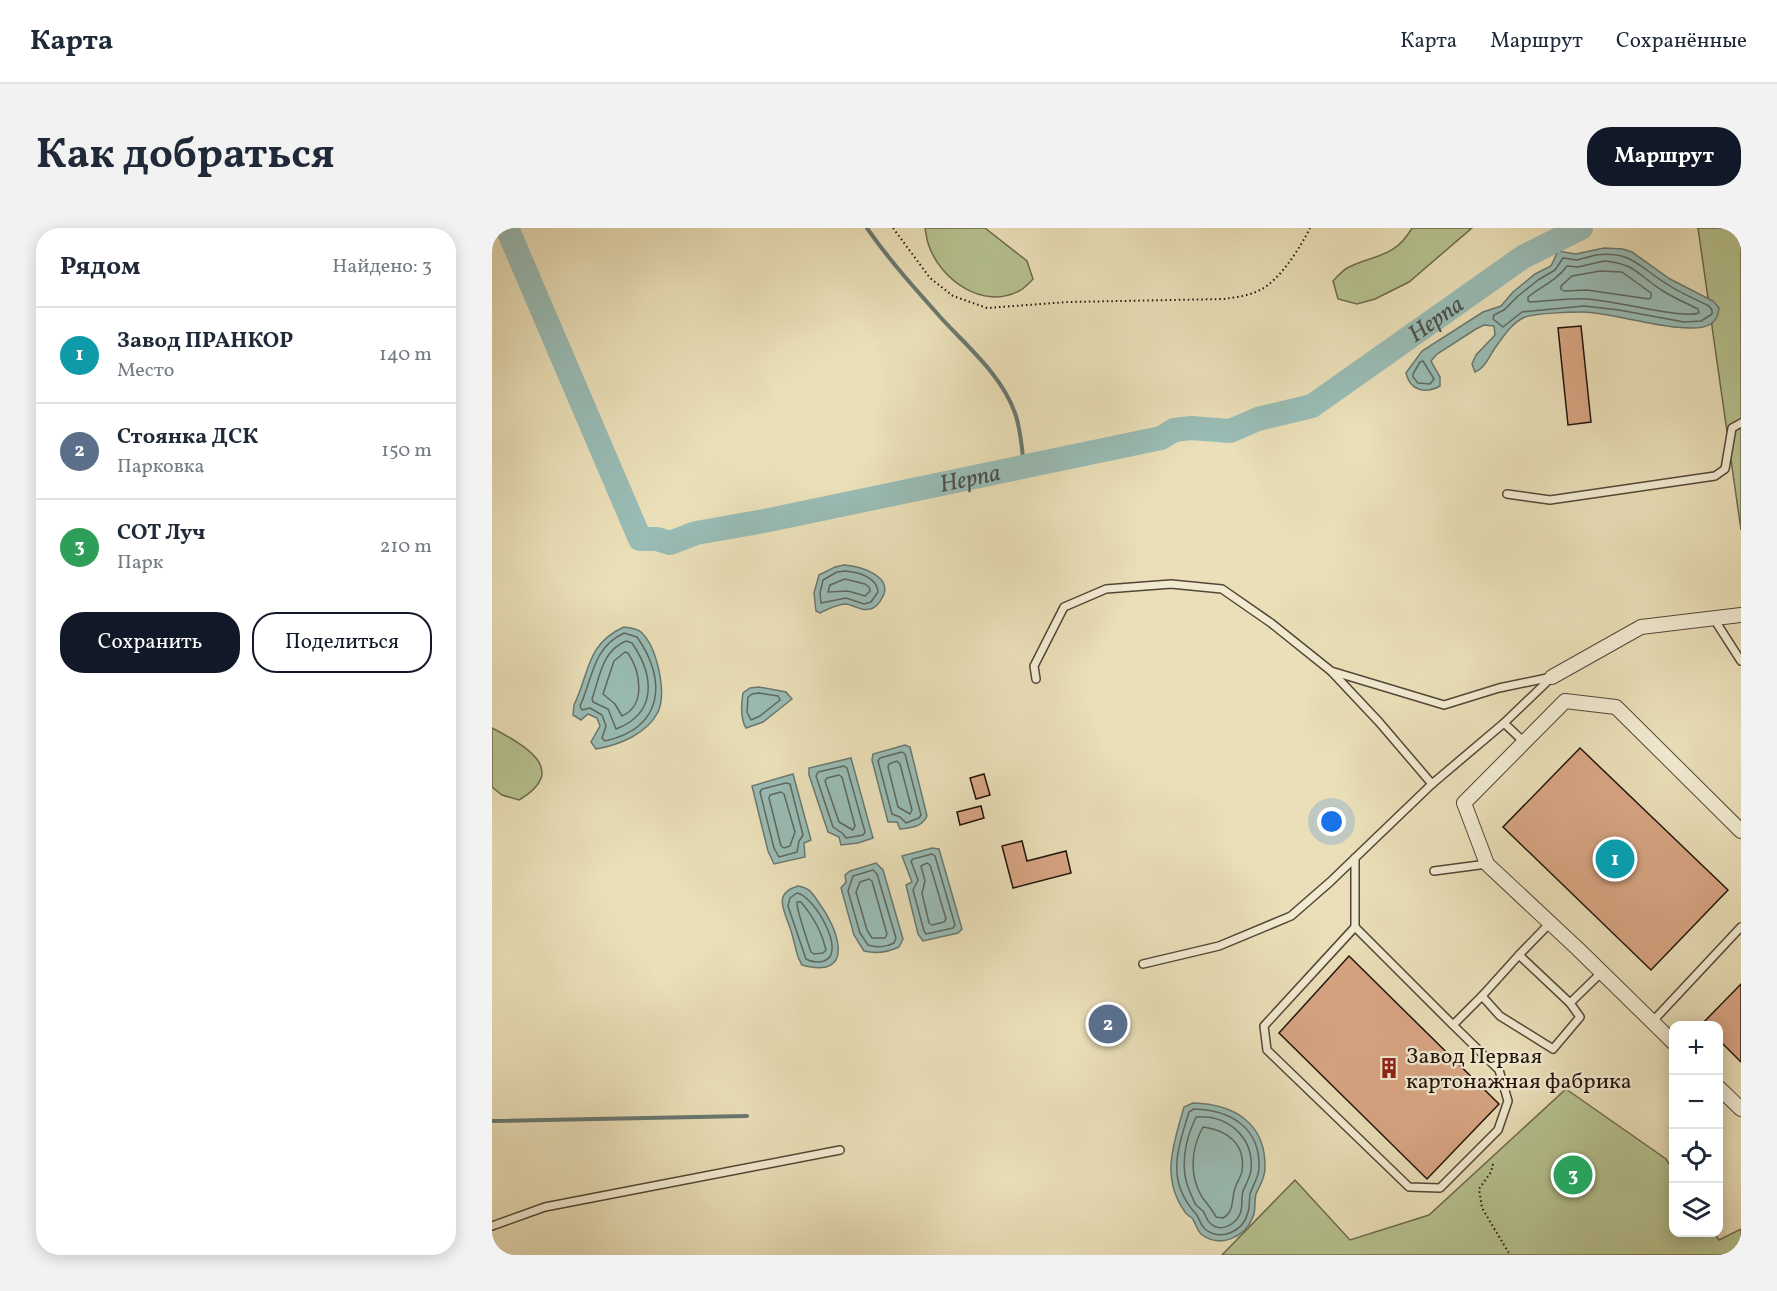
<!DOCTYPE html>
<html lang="ru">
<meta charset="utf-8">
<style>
:root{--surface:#fff;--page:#f2f2f3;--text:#1f2937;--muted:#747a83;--line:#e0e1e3;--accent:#111827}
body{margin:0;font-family:Vollkorn,serif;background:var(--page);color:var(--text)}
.controls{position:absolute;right:18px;bottom:18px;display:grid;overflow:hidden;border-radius:12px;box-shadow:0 3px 15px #0003}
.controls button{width:54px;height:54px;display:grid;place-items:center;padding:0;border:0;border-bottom:2px solid var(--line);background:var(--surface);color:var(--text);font:30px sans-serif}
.you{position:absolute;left:840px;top:594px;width:21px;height:21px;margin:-15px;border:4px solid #fff;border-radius:50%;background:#1a73e8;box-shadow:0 0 0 9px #1a73e833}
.badge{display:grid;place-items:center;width:39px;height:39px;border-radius:50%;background:var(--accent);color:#fff;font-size:20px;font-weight:700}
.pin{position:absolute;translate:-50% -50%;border:3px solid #fff;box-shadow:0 2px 6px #0006}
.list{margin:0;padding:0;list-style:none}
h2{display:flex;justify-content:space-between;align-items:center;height:78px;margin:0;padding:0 24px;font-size:26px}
h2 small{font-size:20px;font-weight:400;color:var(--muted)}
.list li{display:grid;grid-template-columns:39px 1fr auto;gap:18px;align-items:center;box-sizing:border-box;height:96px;padding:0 24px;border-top:2px solid var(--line)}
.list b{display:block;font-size:22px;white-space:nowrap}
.list p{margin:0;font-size:20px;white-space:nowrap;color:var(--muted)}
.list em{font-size:20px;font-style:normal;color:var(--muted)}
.actions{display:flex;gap:12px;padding:18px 24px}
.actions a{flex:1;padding:14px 0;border:2px solid var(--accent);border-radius:24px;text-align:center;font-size:21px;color:var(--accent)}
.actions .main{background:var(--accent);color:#fff}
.icon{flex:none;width:33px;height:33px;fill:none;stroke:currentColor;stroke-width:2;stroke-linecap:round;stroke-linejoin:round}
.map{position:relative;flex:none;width:1249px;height:1027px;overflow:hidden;border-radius:24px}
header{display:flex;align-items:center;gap:36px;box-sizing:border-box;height:84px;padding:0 30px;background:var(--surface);border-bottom:2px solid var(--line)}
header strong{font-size:28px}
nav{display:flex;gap:33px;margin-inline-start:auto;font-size:21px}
.intro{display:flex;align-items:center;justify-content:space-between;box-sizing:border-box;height:144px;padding:0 36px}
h1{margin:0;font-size:42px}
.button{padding:15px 27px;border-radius:24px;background:var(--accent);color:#fff;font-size:21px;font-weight:700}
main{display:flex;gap:36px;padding:0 36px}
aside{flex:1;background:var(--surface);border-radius:24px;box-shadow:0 3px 15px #0003}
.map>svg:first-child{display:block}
.green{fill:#b6c28f;stroke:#6c6a4e;stroke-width:1.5}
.water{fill:#99bcb5;stroke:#697871;stroke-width:1.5}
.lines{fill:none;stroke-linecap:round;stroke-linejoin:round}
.shore{stroke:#5d6860;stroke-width:1.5}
.stream{stroke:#697871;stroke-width:4}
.river{stroke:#99bcb5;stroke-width:24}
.building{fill:#d8a583;stroke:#21130c;stroke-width:1.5}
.service-casing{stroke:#534637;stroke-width:10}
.minor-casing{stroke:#534637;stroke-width:16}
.path{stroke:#21130c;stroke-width:2;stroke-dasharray:1.5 3;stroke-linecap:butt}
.service{stroke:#f1ead1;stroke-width:7}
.minor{stroke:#f1ead1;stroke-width:14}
.labels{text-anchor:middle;stroke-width:4.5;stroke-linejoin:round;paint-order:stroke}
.poi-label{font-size:22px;fill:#21130c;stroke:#f1ead1;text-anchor:start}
.water-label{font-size:24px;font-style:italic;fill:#4b4e47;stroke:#f1ead1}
</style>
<header>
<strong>Карта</strong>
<nav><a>Карта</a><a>Маршрут</a><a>Сохранённые</a></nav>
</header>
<div class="intro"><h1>Как добраться</h1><a class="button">Маршрут</a></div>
<main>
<aside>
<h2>Рядом<small>Найдено: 3</small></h2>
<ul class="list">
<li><span class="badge" style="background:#0f9aa8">1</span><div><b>Завод ПРАНКОР</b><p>Место</p></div><em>140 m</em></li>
<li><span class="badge" style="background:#5c6f8a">2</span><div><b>Стоянка ДСК</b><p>Парковка</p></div><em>150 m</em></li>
<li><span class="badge" style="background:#2e9e5b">3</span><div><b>СОТ Луч</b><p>Парк</p></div><em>210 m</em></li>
</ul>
<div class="actions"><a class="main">Сохранить</a><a>Поделиться</a></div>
</aside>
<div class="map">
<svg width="1249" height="1027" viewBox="0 0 1249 1027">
<rect width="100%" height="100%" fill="#eadfb8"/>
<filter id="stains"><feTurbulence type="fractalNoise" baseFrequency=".00333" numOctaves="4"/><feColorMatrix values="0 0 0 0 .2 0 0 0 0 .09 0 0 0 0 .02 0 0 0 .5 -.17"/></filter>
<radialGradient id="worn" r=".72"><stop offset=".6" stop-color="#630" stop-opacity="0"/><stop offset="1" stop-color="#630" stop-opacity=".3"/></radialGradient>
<g class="green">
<path d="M433,0H493L535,33L541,51C537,55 532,61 527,63C491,82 449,52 437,18C435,13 434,6 433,0Z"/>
<path d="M920,0H980L917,54L883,71L865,76L846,71L841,53C845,49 850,43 855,40C882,26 902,31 920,0Z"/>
<polygon points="1206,0 1249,0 1249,302"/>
<path d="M0,500C31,516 79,542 27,572L10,567L0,559Z"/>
<polygon points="1074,861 1174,931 1181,942 1182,1004 1222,1005 1227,1012 1249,1001 1249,1027 730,1027 803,952 858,1012 937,987"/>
</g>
<g class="water">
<path d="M1112,20L1131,21L1140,24L1178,51L1221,73L1227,80C1226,87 1225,91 1219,96C1198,110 1121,84 1091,84C1079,84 1041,85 1031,90C1020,95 1010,110 1003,120C996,130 994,139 983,144L980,136L984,127L1003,107L1002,98L992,97L984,101L945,126L939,133L948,149V158C934,166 918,163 914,145L930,123L991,84L1009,78L1021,64L1043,46L1059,38L1066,23L1084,26Z"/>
<path d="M352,337C367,338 403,348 390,370C388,374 385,378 381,380C371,385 363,377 354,376C345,376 336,381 328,385L324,383L322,365L327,347L343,339Z"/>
<path d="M132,399C138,400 144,400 149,404C165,419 175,464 166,484C155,506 127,517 104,521L99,514L108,498L105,490L96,486L89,492L81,487L82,477C98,444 94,416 132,399Z"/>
<path d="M267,459L294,464L300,471L271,494L254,500C248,490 249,477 251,465L258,460Z"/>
<path d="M413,517L418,519L435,588C430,599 419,600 408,601L405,594H396L380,532L381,526Z"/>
<polygon points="359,530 381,610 366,615 349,617 347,609 336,604 317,547 317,540"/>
<polygon points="301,546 319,612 312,615 313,629 282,636 276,623 260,558"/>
<polygon points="440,620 447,621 470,701 466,705 431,713 426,706 414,657 420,654 410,628"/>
<path d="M384,635L391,642L411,711L407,719C396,724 384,726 372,723L362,707L349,660L354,654L353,647L358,643Z"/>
<path d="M306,658C309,659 312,659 315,661C320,663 324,671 327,675C347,701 364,752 310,737L306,729C303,719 301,707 297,697C291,680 282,665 306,658Z"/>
<path d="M701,875C742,876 774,895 773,940C773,950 768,957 764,966C762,974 764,982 761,989C753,1009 728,1021 709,1006C704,1001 704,995 700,990C698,988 694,987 693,984C668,949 682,915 692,879Z"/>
</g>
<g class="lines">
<g class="shore">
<path d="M1104,27C1139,22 1148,40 1175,56C1188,65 1203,71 1217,78L1220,82V86L1209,93L1192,94L1127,82L1092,78L1030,84L1011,99L1001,91L1002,87L1012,82L1026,68L1046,52L1063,42L1071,30L1085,32Z"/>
<path d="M1112,33C1143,35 1147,48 1171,63C1182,70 1194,75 1206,81L1207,85C1190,91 1120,72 1095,71C1077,70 1057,73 1038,74L1036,73V69C1050,58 1065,52 1075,38L1086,39Z"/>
<polygon points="1108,43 1130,44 1159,65 1159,69 1157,71 1095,62 1072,63 1069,61 1069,58 1080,48"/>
<polygon points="931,133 942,151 938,156 926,155 921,149 921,146 928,134"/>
<path d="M353,343C366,344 385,349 386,364L379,374L372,376L354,370L329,375L328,365L331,352L345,344Z"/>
<polygon points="353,351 373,356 377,359 378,363 373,368 356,363 336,364 338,357"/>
<path d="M132,405L145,409C176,453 171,500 113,513L110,510L114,498L110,487L98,480L90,482L88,478C101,450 100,420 132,405Z"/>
<path d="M134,413L140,415C162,447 166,485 124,501L116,481L101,474L100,471C108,448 110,423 134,413Z"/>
<path d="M133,424L136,425C148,443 155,477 130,488L123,476L111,466L122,433Z"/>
<polygon points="267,465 286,468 288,472 268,488 259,492 255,484 256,469 260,466"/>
<polygon points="410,524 413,526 429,587 427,590 414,595 408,589 400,586 386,533 388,530"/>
<polygon points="405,533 408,536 420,582 418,586 406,579 396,539 397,536"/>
<polygon points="352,538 355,540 373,604 371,607 354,610 350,605 341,599 324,548 326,544"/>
<polygon points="347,547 350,549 363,598 361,602 347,594 333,553 335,550"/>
<polygon points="294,555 298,556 311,607 307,613 305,624 287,629 282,620 268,564 270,561"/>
<polygon points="289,564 292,566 303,604 298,618 292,620 289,618 277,570 278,567"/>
<polygon points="440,626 443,628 463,697 461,700 434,706 432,703 421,662 426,652 419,633 421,631"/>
<polygon points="435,635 438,637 454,691 452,694 440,697 437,695 430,665 433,653 429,638"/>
<path d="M381,642L385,646L404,710L402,715C395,719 384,720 376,717L368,705L356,663L361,648Z"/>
<polygon points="377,651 380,653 395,706 393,710 380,710 375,702 364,664 368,654"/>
<path d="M305,665C321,667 356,725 332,733C325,735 319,734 314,731L296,678L298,670Z"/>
<path d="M305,674H309C321,688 330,704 334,722L331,725L322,726L319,724C316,714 304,681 305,674Z"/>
<path d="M702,881C739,882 769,900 767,941C766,950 761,957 758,966C757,972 758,979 756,984C752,1003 729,1014 713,1001C708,997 708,991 704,986C674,953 685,923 697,884Z"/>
<path d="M704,889C736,887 762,909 759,942C758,950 754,956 751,963C749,970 751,979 748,986C743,997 728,1005 718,995C714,992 714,987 711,983C709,981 706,979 704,977C702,974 700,968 698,964C687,941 693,912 704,889Z"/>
<path d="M711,899C735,902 754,916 750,943C749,949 745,954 743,960C739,972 743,983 731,990L724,989C720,981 715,976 710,969C697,948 699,920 711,899Z"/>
</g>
<g class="stream">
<path d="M375,0C397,32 425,63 451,92C477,120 510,148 523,185C529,202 530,221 532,239"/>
<polyline points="0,893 255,888"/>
</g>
<path class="river" id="s1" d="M15,0L148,311H165L178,315L204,305L272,293L669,210L682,202L699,200L738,203L766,191L820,178L1031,29L1089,0"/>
</g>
<g class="building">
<polygon points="1089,98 1099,194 1076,197 1066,100"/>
<polygon points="1088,520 1236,662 1159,742 1011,599"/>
<polygon points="492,546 498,567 484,571 478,550"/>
<polygon points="489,578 492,590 468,597 465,584"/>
<polygon points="530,613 535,633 574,623 579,645 521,660 510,618"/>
<polygon points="857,728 1007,876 935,951 787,805"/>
<polygon points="1249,756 1249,834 1227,812 1227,798 1208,798"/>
</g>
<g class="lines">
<defs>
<g id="service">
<polyline points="1015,266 1058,272 1223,248 1233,241 1240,200 1249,195"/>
<polyline points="1222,391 1249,433"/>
<polyline points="840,444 887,494 940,556"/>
<polyline points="544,451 542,438 572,379 614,361 679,356 730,361 779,395 839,443 952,477 1007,460 1060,449"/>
<polyline points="1032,514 1012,495 1059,450"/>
<polyline points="863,630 863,699"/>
<polyline points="942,643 995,636"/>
<polyline points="1058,695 1027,727 1078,775 1110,744"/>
<polyline points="1027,727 990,768 1008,788 1061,821 1088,789 1078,775"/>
<polyline points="651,736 727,718 799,688 838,654 940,556 1012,495"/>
<polyline points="1160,794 1249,699"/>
<polyline points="961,797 1007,842 1016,873 1006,902 948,960 917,959 775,822 772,798 863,699 961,797 990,768"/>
<polyline points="0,998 53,979 348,922"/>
</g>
<g id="minor">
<polyline points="1060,449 1149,399 1249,387"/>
<polyline points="1182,815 1086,721 995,636 972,575 1073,473 1124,479 1249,603"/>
<polyline points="1226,859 1249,881"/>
</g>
</defs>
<use href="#service" class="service-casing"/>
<use href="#minor" class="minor-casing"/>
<g class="path">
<path d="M401,0L438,50L461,68L495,80L576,74L732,71C744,69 757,68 768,62C788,52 808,20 818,0"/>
<polyline points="1001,936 999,944 987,961 990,980 1018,1027"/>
</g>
<use href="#service" class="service"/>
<use href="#minor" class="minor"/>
</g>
<defs>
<symbol id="building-bare" viewBox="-9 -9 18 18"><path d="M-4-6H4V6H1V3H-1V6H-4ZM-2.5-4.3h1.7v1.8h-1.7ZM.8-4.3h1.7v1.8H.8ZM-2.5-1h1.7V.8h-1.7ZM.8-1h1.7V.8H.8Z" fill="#8f2418" stroke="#f1ead1" stroke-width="2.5" paint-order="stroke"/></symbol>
</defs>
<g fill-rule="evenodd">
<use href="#building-bare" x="882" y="825" width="30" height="30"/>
</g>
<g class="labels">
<g class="poi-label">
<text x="914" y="835">Завод Первая<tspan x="914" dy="25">картонажная фабрика</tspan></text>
</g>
<g class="water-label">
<text dy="8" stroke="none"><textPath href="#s1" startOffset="1180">Нерпа</textPath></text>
<text dy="8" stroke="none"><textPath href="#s1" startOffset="676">Нерпа</textPath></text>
</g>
</g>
<rect width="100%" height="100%" filter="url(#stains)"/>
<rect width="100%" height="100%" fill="url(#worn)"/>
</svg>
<div class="controls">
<button>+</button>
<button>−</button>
<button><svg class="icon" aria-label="locate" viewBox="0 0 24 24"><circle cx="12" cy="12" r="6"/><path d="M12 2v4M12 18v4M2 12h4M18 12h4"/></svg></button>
<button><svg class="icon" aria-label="layers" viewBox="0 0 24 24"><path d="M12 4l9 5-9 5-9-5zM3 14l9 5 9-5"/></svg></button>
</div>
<div class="you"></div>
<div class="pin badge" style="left:1123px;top:631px;background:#0f9aa8">1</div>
<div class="pin badge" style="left:616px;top:796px;background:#5c6f8a">2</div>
<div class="pin badge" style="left:1081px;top:947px;background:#2e9e5b">3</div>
</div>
</main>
